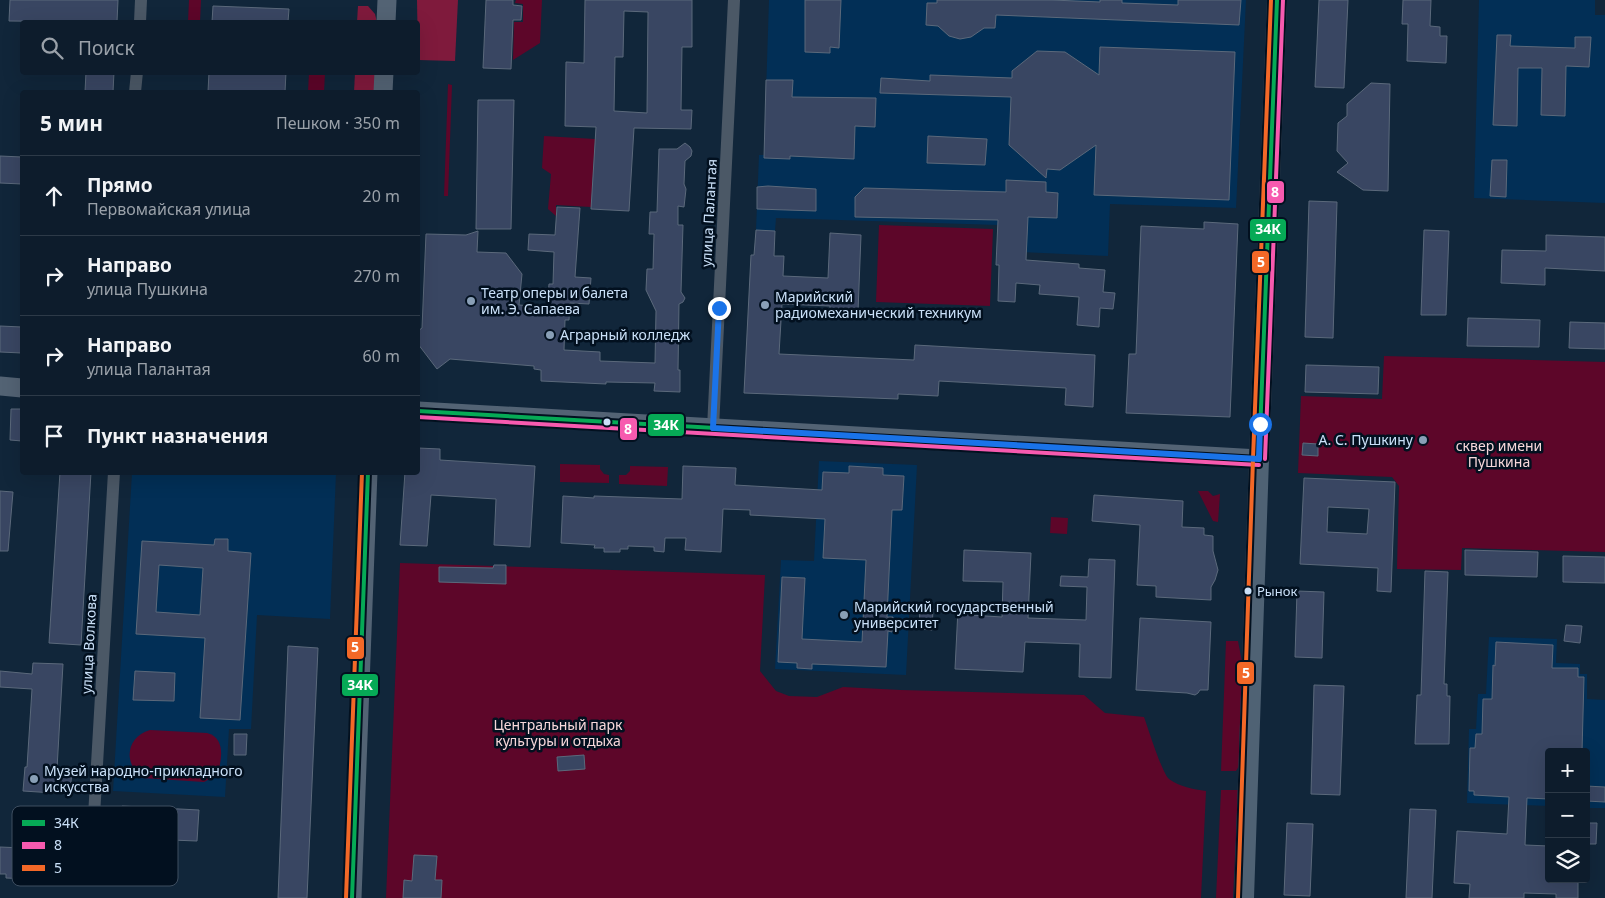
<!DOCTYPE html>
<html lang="ru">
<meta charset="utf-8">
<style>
:root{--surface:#0d1c2c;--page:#162534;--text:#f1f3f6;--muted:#9aa1a9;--line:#2d3a48}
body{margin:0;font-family:"Noto Sans",sans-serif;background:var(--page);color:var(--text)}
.controls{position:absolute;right:15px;bottom:15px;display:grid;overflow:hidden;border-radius:5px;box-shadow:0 5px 20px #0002}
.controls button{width:45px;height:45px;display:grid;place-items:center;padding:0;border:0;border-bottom:1px solid var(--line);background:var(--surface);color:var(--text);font:25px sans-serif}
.stop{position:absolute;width:15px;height:15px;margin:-11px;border:4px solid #1a73e8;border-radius:50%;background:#fff}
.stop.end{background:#1a73e8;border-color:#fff;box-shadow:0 1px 5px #0008}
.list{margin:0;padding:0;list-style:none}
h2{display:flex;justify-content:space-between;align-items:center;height:65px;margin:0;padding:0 20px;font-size:21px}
h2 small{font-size:16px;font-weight:400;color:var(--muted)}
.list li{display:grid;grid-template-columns:32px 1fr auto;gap:15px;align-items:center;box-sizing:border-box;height:80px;padding:0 20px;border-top:1px solid var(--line)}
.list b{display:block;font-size:19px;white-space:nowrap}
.list p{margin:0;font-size:16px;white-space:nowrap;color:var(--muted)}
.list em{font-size:16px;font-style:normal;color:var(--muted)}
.icon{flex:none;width:28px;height:28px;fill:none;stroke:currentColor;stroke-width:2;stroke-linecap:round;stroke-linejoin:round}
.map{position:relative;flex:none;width:1605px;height:898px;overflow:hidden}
.search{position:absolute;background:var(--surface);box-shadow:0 5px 20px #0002;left:20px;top:20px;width:400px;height:55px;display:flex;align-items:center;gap:12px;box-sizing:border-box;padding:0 18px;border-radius:5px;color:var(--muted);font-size:19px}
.panel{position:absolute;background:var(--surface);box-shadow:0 5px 20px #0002;left:20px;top:90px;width:400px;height:385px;border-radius:5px}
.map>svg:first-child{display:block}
.built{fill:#022f56}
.green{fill:#5d0629}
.forest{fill:#7f1a3c}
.building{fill:#394662;stroke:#5b697b;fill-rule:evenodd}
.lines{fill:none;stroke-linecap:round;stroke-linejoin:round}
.street{stroke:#4b5866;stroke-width:12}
.secondary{stroke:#536374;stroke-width:19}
.primary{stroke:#4f6274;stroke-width:20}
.bus-1-casing{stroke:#02101f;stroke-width:8}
.bus-2-casing{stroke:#02101f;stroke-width:8}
.bus-3-casing{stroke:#02101f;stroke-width:8}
.bus-1{stroke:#06aa56;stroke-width:4}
.bus-2{stroke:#f75aaf;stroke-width:4}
.bus-3{stroke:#f36827;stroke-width:4}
.route{stroke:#1a73e8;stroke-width:6}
.poi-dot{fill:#899fb6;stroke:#02101f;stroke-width:2}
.bus-dot{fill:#cae0f8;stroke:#02101f;stroke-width:2}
.labels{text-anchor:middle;stroke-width:5;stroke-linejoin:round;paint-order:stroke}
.bus-label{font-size:13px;fill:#cae0f8;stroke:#02101f;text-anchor:start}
.street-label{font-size:14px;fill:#cae0f8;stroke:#02101f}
.poi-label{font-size:14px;fill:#cae0f8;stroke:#02101f;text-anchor:start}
.park-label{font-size:14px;fill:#f7d7da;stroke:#02101f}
.key{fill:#02101f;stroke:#3e4e60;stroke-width:1}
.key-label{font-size:14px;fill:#cae0f8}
.line-badge{stroke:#02101f;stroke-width:2}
.badge-label{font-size:14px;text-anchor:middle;font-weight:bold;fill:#fff}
</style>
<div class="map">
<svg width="1605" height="898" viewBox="0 0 1605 898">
<rect width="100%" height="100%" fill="#11263a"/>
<g class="built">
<polygon points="769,0 1246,0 1236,208 1110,204 1108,256 998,251 998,225 776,218 775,231 756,230 759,155 764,155"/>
<polygon points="1479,0 1595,0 1595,15 1605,15 1605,203 1474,198"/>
<polygon points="819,461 917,465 906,675 775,669 781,560 814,561"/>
<polygon points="132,473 336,473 330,619 257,615 251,729 229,729 225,797 113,791"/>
<polygon points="1489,637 1557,639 1556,663 1580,664 1580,674 1587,674 1587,699 1605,700 1605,808 1586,808 1586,752 1549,752 1549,806 1467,803 1469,729 1476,729 1478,694 1486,694"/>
</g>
<g class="green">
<polygon points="189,0 201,0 200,22 188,22"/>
<polygon points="516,0 542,0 540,43 513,60 514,22 523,22 523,4 515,3"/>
<polygon points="309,73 325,73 324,92 308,92"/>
<polygon points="448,84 452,85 448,196 444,196"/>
<polygon points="544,136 595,139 591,207 556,205 556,216 548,209 551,174 542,168"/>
<polygon points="879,225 993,229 990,306 876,302"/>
<polygon points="1384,356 1605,362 1605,552 1462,548 1461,570 1397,569 1399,486 1392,477 1298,473 1301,396 1382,399"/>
<polygon points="560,464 600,465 600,469 604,474 609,475 609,483 560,482"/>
<polygon points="630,466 668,467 667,486 619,484 619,475 626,475 630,471"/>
<polygon points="1198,491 1208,491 1213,496 1220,494 1218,522 1213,521"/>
<polygon points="1051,517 1068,518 1067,534 1050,533"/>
<path d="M400,563L765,575L760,671L776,691L789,696L817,697L843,687L901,690L1084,695L1105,713L1144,717C1148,728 1162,773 1169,779C1180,787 1193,789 1206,791L1201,898H386Z"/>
<polygon points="1226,641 1238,641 1243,667 1239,766 1236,771 1221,771"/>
<path d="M150,730L207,733C226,738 222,760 217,775L204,782L142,778C123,763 126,737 150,730Z"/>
<polygon points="1221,790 1238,790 1233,898 1216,898"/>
</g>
<g class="forest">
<polygon points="417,0 458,0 455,61 418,60"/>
<polygon points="358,6 368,6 375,14 377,22 357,22"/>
<polygon points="355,73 376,73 375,92 354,92"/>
</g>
<g class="building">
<polygon points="10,0 118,0 117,22 9,21"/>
<polygon points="486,0 513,0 513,5 522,6 521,20 513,20 511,69 483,68"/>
<path d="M585,0H692V47H682L681,110H692L691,129L634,128L629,211L591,209L596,127L565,126L566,62L584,63ZM624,11L648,12L647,113L614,111L615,57H623Z"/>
<polygon points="805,0 841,0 839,48 830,47 830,53 805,52"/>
<polygon points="937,0 1052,0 1100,2 1100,0 1122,0 1122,3 1178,5 1178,0 1241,0 1239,25 996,15 995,28 984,28 971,37 960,39 949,36 938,26 926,25 927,3 937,3"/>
<polygon points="1319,0 1348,0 1344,88 1315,87"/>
<polygon points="1403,0 1431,0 1430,26 1440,27 1440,36 1447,36 1446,63 1407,61 1408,24 1402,24"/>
<polygon points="213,6 289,9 288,22 212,22"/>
<polygon points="1497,35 1511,35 1510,46 1575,48 1575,37 1591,37 1589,67 1566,66 1565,116 1541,115 1542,68 1518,68 1517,126 1493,125"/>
<polygon points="1100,47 1235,52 1229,200 1094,195 1096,145 1060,170 1047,169 1046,178 1009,145 1011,97 880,93 881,78 930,81 930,75 1012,78 1012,71 1037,51 1065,52 1099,75"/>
<polygon points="86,72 114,72 113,92 85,92"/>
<polygon points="209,72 286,72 285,92 208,92"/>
<polygon points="766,80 793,80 792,97 876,98 875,127 855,126 854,159 790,156 790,159 764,158"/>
<polygon points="1371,83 1390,84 1388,191 1363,190 1337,172 1348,163 1337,151 1338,123 1347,116 1347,104"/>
<polygon points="478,100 514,100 511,229 476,229"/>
<polygon points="928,136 987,139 985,165 927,163"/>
<polygon points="685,143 690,147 692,151 691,156 685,161 684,184 686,189 684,207 678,206 678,225 683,225 681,292 685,298 683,302 679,304 678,370 680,370 680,392 654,391 655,383 606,382 606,384 541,381 541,370 534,369 534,366 450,359 437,369 418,344 418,331 422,328 426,234 466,235 478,231 477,252 506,253 522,274 519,305 547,307 549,284 553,284 554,252 528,250 529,234 555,235 557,207 580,208 575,277 591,278 589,304 570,303 569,320 565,320 564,350 600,352 600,361 655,363 656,311 646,290 647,269 653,269 654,234 649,234 650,212 657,212 659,149 677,149"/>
<polygon points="0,156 22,157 22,184 0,183"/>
<polygon points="1492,160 1507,160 1506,197 1490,196"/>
<polygon points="1006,180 1046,182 1046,192 1058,193 1057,218 1028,217 1026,260 1079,264 1079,268 1105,270 1103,292 1115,293 1113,309 1100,308 1099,327 1077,325 1079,297 1039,294 1040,285 1016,283 1015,302 998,301 999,265 996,265 998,220 855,217 855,197 864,188 1006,192"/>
<polygon points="768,186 816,189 816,211 757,209 757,187"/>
<polygon points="1309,201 1337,202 1333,338 1305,337"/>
<polygon points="1204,222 1238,224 1230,417 1126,413 1129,354 1136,354 1141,226 1204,229"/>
<polygon points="756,230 775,231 774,256 784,256 783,276 828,278 830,233 861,235 858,312 830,311 830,306 782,304 779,354 914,360 915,345 1095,355 1093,407 1065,405 1066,388 939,381 938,396 898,394 898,399 744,393 751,255 754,255"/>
<polygon points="1424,230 1449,231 1446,315 1421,315"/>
<polygon points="1546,235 1605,237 1605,271 1545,268 1545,285 1501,283 1502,250 1546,251"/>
<polygon points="1468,318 1540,320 1539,347 1467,346"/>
<polygon points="1570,322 1605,323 1605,349 1569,348"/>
<polygon points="0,326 22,327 22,353 0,352"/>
<polygon points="1306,365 1379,367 1378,394 1305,392"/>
<polygon points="11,409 22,409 22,441 10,440"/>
<polygon points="1303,443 1318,444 1318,456 1302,455"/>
<polygon points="418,448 440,449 440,460 535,466 530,547 494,545 496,499 431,495 427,546 400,545 405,472 418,472"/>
<polygon points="683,466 736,468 735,485 822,490 823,472 849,473 849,466 883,468 883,475 904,476 902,510 892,510 887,617 893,617 892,632 888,631 886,667 812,664 812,669 797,668 797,663 778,662 782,577 805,578 802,639 862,642 866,560 823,558 825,519 750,515 750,510 723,509 721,552 685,550 686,538 665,538 664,552 654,551 654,547 628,546 628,549 620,549 620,552 604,552 604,548 594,548 595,545 561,543 563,496 594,498 594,496 682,499"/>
<polygon points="60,472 91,472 81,645 49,643"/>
<path d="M1304,478L1395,482L1391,592L1377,591L1378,568L1300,564ZM1328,507L1369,509L1367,534L1327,532Z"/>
<polygon points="0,491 13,492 8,551 0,551"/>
<polygon points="1094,495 1183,501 1182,527 1204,528 1204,535 1213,536 1213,551 1218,570 1215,580 1211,587 1211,600 1156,597 1156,586 1137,585 1140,525 1092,521"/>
<path d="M215,539H228V551L251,553L240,720L200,718L205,638L136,634L142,541L214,545ZM159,565L203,568L200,615L156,612Z"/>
<polygon points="964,550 1031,553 1028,618 1086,620 1087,587 1060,586 1061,576 1088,577 1089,559 1115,560 1111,678 1079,677 1080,644 1025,642 1023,672 955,669 958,609 970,610 970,615 1002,617 1003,582 963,581"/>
<polygon points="1465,550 1538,552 1537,577 1465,575"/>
<polygon points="1563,556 1605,557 1605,583 1563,582"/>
<polygon points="494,565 506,565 506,584 439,582 439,567 493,568"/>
<polygon points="1425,571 1448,572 1444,684 1447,684 1447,696 1450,696 1449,744 1415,744 1417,695 1421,695"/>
<polygon points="1297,591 1324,592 1322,658 1295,657"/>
<polygon points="920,609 933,609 932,630 919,629"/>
<polygon points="1140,618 1211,622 1208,690 1200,690 1198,693 1195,695 1187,693 1136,690"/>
<polygon points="1566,625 1582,626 1580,643 1564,641"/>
<polygon points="1496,642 1553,645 1552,668 1578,668 1578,677 1584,677 1582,752 1549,752 1549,799 1527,798 1526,821 1525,845 1549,846 1549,879 1578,879 1578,898 1556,898 1556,894 1524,893 1524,898 1469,898 1470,884 1454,883 1457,831 1507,834 1509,797 1474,795 1474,791 1469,791 1470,748 1475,748 1476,734 1482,734 1483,699 1492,699 1493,665 1495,666"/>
<polygon points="288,646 318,648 307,898 278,898"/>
<polygon points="33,663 63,664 57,769 72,770 70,794 23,791 25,767 27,767 32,689 0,687 0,671 32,674"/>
<polygon points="135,671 175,673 174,701 133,700"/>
<polygon points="1314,685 1344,686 1340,795 1311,794"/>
<polygon points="234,734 247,734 246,755 234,755"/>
<polygon points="584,755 585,769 558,771 557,757"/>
<polygon points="1586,786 1605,787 1605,802 1586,801"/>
<polygon points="122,806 199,810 197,841 120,838"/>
<polygon points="1410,809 1436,810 1432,898 1406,898"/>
<polygon points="1287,823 1313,824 1310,896 1284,895"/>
<polygon points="1586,823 1597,823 1596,844 1586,844"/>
<polygon points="0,847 95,851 94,878 79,877 79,881 6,878 6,874 0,874"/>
<polygon points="414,855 437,856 435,880 442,880 441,898 403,898 404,880 412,881"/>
</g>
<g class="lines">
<g class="street">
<polyline points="140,22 141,0"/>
<polyline points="135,92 137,72"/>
<polyline points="713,428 734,0"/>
<polyline points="94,816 114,472"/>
</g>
<g class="secondary">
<polyline points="386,22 387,0"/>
<polyline points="383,92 384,72"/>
<polyline points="0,386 22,388"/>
<polyline points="418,411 1259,459"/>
<polyline points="352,898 368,472"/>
</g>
<polyline class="primary" points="1244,898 1259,459 1277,0"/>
<defs>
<g id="bus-1">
<polyline points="418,411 1259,459"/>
<polyline points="1259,459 1277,0"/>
<polyline points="352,898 368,472"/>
</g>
<g id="bus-2">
<polyline points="418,417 1259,465"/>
<polyline points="1265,459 1283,0"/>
</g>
<g id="bus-3">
<polyline points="346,898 362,472"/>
<polyline points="1238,898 1253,459 1271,0"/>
</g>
</defs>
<use href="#bus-1" class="bus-1-casing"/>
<use href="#bus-2" class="bus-2-casing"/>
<use href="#bus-3" class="bus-3-casing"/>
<use href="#bus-1" class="bus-1"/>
<use href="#bus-2" class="bus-2"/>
<use href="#bus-3" class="bus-3"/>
</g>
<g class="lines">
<polyline class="route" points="719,308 713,428 1259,459 1260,424"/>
</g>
<g class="poi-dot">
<circle cx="471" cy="301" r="5"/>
<circle cx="765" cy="305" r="5"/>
<circle cx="550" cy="335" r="5"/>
<circle cx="1423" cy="440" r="5"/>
<circle cx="844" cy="615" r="5"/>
<circle cx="34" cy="779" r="5"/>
</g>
<g class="bus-dot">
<circle cx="607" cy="422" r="4.5"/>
<circle cx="1248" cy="591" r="4.5"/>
</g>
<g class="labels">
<g class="bus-label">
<text x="1257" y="596">Рынок</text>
</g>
<g class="street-label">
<text transform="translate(709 213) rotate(-87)" y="5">улица Палантая</text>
<text transform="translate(89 644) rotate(-87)" y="5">улица Волкова</text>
</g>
<g class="poi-label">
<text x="481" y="298">Театр оперы и балета<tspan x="481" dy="16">им. Э. Сапаева</tspan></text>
<text x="775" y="302">Марийский<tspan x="775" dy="16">радиомеханический техникум</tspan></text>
<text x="560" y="340">Аграрный колледж</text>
<text x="1413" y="445" text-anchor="end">А. С. Пушкину</text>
<text x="854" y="612">Марийский государственный<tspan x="854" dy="16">университет</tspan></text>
<text x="44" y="776">Музей народно-прикладного<tspan x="44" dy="16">искусства</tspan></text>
</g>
<g class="park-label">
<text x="1499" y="451">сквер имени<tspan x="1499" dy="16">Пушкина</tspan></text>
<text x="558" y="730">Центральный парк<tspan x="558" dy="16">культуры и отдыха</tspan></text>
</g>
</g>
<rect x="12" y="806" width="166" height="80" rx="8" class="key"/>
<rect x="22" y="820" width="23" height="6" fill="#06aa56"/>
<rect x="22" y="842" width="23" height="7" fill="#f75aaf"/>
<rect x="22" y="865" width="23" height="6" fill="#f36827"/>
<g class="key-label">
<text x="54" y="828">34К</text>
<text x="54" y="850">8</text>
<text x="54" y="873">5</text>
</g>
<g class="line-badge">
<rect x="1266" y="180" width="19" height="24" rx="5" fill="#f75aaf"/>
<rect x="1249" y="218" width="38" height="24" rx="5" fill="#06aa56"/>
<rect x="1251" y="250" width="19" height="24" rx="5" fill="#f36827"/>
<rect x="647" y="413" width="38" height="24" rx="5" fill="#06aa56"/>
<rect x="619" y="417" width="19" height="24" rx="5" fill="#f75aaf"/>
<rect x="346" y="636" width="19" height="24" rx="5" fill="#f36827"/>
<rect x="1236" y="661" width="19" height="24" rx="5" fill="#f36827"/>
<rect x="341" y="673" width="38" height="24" rx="5" fill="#06aa56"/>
</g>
<g class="badge-label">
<text x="1275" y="197">8</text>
<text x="1268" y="234">34К</text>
<text x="1261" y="267">5</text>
<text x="666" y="430">34К</text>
<text x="628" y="434">8</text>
<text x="355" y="652">5</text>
<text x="1246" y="678">5</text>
<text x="360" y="690">34К</text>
</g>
</svg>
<div class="controls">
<button>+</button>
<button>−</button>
<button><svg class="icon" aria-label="layers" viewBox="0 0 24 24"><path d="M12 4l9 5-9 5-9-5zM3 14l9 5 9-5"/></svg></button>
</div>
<div class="stop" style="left:1260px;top:424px"></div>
<div class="stop end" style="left:719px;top:308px"></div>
<div class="search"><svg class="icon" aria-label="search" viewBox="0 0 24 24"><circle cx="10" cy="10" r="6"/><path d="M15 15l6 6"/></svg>Поиск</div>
<section class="panel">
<h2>5 мин<small>Пешком · 350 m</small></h2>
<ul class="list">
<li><svg class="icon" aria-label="ahead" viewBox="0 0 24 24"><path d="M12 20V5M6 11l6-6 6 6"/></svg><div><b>Прямо</b><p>Первомайская улица</p></div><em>20 m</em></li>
<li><svg class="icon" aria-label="right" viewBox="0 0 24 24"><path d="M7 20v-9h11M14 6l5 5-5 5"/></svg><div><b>Направо</b><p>улица Пушкина</p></div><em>270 m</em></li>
<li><svg class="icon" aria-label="right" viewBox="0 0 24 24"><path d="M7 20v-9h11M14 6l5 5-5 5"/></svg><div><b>Направо</b><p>улица Палантая</p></div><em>60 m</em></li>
<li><svg class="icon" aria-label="arrive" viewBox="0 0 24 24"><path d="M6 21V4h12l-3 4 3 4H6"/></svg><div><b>Пункт назначения</b></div></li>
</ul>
</section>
</div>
